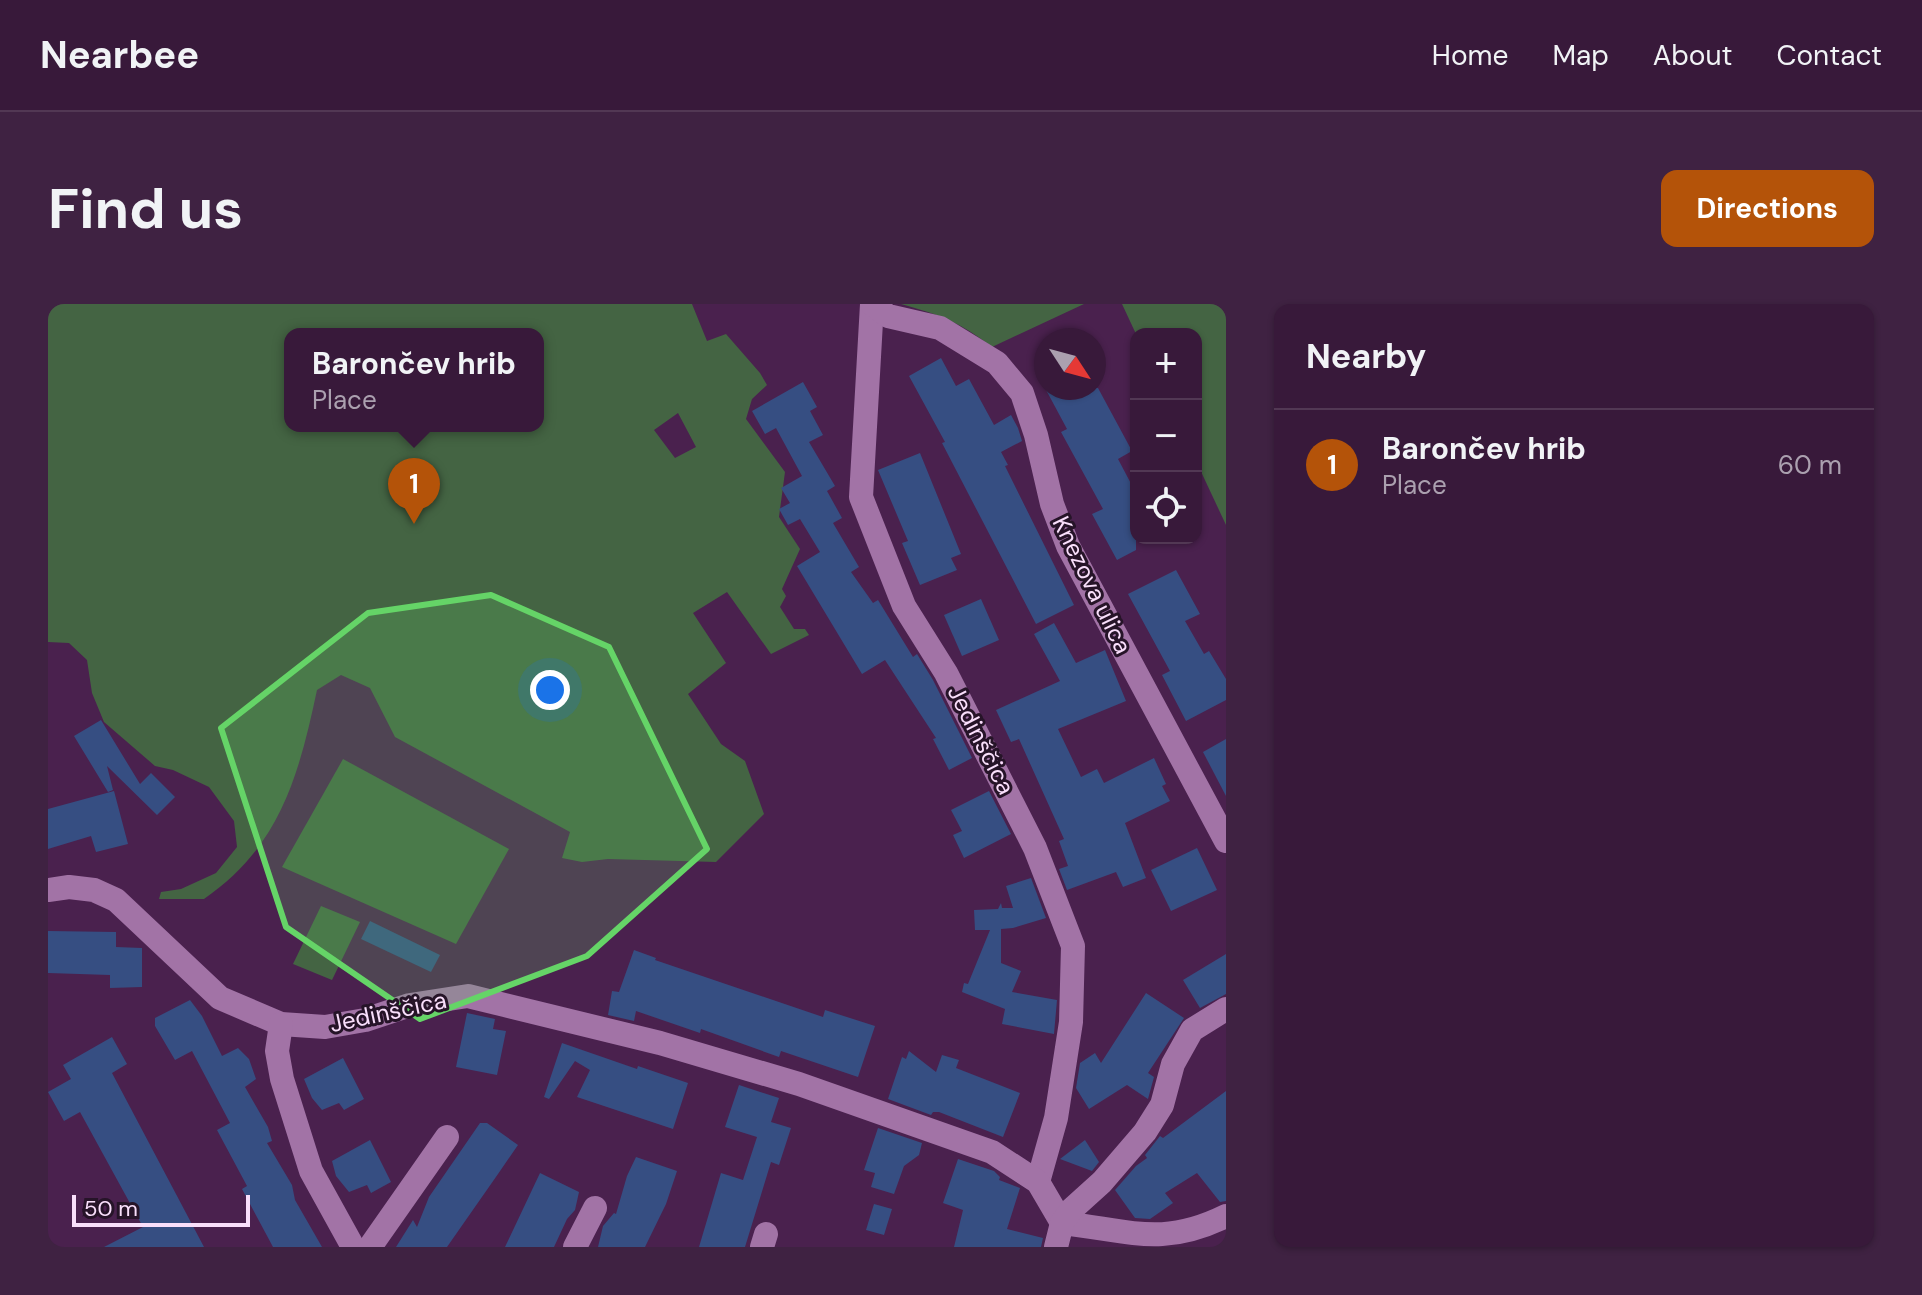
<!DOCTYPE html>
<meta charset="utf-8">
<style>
:root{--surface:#38193a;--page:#3f2242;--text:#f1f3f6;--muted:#aba0af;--line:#523854;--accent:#b45309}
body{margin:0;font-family:"DM Sans",sans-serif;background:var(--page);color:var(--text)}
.controls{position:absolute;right:24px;top:24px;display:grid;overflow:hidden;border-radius:16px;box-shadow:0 2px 6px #0004}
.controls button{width:72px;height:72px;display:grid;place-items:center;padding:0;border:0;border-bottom:2px solid var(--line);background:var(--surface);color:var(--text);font:40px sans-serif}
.compass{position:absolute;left:986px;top:24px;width:72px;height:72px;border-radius:50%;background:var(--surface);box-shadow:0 2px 6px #0004;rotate:126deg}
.scale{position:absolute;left:24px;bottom:20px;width:178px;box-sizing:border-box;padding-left:8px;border:4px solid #f9dffb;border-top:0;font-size:22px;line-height:28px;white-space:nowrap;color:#f9dffb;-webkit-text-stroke:6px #261428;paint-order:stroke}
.you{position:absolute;left:502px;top:386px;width:28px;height:28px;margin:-20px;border:6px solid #fff;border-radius:50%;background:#1a73e8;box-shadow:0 0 0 12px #1a73e833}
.badge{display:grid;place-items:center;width:52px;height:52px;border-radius:50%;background:var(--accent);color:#fff;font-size:26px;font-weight:700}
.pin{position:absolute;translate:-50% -66px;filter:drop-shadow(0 2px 4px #0008)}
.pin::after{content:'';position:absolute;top:42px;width:28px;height:24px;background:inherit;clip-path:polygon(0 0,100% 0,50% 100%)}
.popup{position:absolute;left:236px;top:24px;width:260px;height:104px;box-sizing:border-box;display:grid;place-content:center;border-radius:16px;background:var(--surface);filter:drop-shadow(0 2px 6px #0005);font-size:26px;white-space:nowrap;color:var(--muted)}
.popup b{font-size:30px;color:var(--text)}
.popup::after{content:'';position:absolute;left:50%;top:100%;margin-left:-16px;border:16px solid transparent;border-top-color:var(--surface)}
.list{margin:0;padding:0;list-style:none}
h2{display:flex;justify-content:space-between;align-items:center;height:104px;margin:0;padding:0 32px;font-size:34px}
h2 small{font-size:26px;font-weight:400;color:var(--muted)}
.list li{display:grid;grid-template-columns:52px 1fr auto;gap:24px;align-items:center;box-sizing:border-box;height:112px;padding:0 32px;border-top:2px solid var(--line)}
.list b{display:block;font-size:30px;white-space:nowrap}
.list p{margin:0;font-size:26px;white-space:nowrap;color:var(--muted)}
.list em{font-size:26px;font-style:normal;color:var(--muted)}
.icon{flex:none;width:44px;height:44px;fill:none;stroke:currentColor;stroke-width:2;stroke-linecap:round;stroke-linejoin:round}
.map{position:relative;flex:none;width:1178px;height:943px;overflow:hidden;border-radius:16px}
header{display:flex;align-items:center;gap:48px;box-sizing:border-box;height:112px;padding:0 40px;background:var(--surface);border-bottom:2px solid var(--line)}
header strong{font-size:38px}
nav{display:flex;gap:44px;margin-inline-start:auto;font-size:28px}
.intro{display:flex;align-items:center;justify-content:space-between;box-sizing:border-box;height:192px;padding:0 48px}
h1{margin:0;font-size:56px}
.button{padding:20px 36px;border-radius:16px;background:var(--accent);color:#fff;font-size:28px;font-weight:700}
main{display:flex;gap:48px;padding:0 48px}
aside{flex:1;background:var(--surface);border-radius:16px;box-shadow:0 2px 6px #0004}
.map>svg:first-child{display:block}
.green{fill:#446443;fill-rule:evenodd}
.building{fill:#364e82}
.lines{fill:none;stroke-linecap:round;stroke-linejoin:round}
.minor{stroke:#a273a6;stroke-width:24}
.marked{fill:#65d467;fill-opacity:0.2;stroke:#65d467;stroke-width:6;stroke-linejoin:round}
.labels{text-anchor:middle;stroke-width:6;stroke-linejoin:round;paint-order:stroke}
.street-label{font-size:24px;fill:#f9dffb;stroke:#261428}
</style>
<header>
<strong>Nearbee</strong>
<nav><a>Home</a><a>Map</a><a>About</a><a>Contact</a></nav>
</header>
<div class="intro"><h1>Find us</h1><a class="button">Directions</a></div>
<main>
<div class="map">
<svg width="1178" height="943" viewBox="0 0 1178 943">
<rect width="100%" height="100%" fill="#4a214e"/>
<g class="green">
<path d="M0,0H644L659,37L678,30L712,69L719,81L704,95L698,115L737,168L731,213L752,245L734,285L738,292L732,303L746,325H757L761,331L723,350L679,288L645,309L678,359L640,390L673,440L697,457L716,510L668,558L560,555L534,558L514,554L522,528L347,433L322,384L293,371L269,386C251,471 232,543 156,595H111L113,588L133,585L168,569L189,543L186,517L161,483L125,466L107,462L56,418L44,389L39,356L21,339L0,338ZM242,30H490V122H242ZM630,109L648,143L627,154L606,126Z"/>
<path d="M853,0H1036L944,43C912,18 892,11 853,0Z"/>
<polygon points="1074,0 1178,0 1178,221 1148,157 1148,30 1088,30"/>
<polygon points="295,455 461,545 408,640 234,563"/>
<polygon points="273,602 312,618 284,676 245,660"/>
</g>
<g class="building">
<polygon points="893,54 908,82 921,75 946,121 963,111 970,124 974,137 953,148 960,161 957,162 1026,301 988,320 894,139 897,138 861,72"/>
<polygon points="755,78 769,103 762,107 775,131 761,138 787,182 779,187 794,214 785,219 811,263 803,268 825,299 830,296 865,353 869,350 885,376 924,454 901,466 885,435 888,434 837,356 814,370 749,262 772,248 752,215 740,221 731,205 742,199 733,184 754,172 728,124 717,130 704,107"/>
<polygon points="997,84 1050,84 1084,147 1070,155 1088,189 1088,246 1069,256 1044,210 1055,205 1013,128 1019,125"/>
<polygon points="872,149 913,250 903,254 909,266 872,281 854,239 860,237 830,166"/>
<polygon points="1128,266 1152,310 1137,317 1156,350 1161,347 1178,375 1178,396 1138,417 1114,371 1122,367 1080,290"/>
<polygon points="933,295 951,336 914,352 896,311"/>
<polygon points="1006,319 1028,359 1057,346 1078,397 1010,425 1033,473 1049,465 1056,479 1106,454 1118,480 1114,482 1122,497 1077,519 1098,574 1075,583 1068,568 1019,586 1011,565 1020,562 1011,537 1016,535 971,435 963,438 948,406 1012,377 986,330"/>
<polygon points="53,416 92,480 103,469 127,493 109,511 59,462 65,486 60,488 26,432"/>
<polygon points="1178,435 1178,492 1155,448"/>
<polygon points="66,487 80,540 48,548 43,532 0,545 0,505"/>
<polygon points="941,487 963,530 916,554 905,531 914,527 903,506"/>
<polygon points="1149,544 1169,586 1123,607 1103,566"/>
<polygon points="983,574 998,614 965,624 953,625 953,659 973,667 964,688 1009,696 1006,730 954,720 957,705 914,688 916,679 920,680 942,626 927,626 926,606 950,605 953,599 954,604 965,604 958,582"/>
<polygon points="322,617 392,651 383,668 313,635"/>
<polygon points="0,627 68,628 68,643 94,644 94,683 62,684 62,671 0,669"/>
<polygon points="586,646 608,654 607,656 775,713 777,706 827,722 810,773 733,747 731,753 653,725 652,729 588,707 586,717 560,711 564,687 571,688"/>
<polygon points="1178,650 1178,690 1152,704 1135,676"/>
<polygon points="1098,689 1136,714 1100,769 1106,773 1100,795 1079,781 1041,805 1028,784 1032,759 1047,749 1053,759"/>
<polygon points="142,696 154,712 174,752 190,744 201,755 208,775 197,783 220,823 224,837 219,839 244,881 247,896 274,943 225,943 194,885 199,882 169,826 182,819 144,747 127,756 107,722 107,714"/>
<polygon points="419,709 447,715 445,725 458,727 449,771 408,763"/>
<polygon points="64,733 79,760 64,769 156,943 56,943 95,923 32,808 16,817 0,788 23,775 15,761"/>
<polygon points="514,739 589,765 590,762 640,779 625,825 529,793 542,766 527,757 501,795 496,793"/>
<polygon points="861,747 888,768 894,751 911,756 908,764 972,789 955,833 891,808 885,808 883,811 840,795 854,753 858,755"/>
<polygon points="295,754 316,795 296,806 291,799 274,806 264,794 256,775"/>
<polygon points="691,781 731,794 723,818 743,824 731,861 723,858 697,943 651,943 673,869 695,876 709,833 677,823"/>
<polygon points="1178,787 1178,897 1172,898 1149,869 1117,889 1125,899 1102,915 1087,914 1067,886 1088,862 1099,854 1097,851 1112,832 1115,834"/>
<polygon points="432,819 439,819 470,841 450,870 399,943 348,943 365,916 369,923 381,893"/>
<polygon points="830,824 874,839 871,851 856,862 846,890 823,883 827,869 816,866"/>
<polygon points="322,836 343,878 323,889 319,881 301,888 288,872 284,857"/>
<polygon points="1037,836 1051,858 1044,867 1012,855"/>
<polygon points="588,853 629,867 618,900 597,943 550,943 555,922 566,909 568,910 579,872"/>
<polygon points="910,855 946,867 952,873 951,876 972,884 959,925 995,934 993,943 906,943 915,906 895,899"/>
<polygon points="492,869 531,888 527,906 519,915 506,943 457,943"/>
<polygon points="826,900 844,905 836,931 818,926"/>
</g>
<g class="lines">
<g class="minor">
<polyline points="824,0 813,193 856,302 898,369 987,544 1025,642 1023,718 1008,814 990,878"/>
<polyline points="824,0 840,12 892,24 949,59 974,89 988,131 1004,200 1020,242 1178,537"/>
<path d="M0,586L21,583L46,586L68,596L172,694L233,720L277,723L317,716L362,701L420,692L612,739L751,780L944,848L990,878L1014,919C1084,927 1115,943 1178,912"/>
<polyline points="233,720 229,747 234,775 263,867 305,943"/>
<polyline points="322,943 399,833"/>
<polyline points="527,943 547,904"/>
<polyline points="714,943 718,930"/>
<polyline points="1008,943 1014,919 1023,906 1054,878 1097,828 1114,801 1125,760 1144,726 1178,705"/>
</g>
</g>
<path class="marked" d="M443,291L561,343L659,545L539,652L372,715L238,623L173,424L320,309Z"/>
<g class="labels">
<g class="street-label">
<text transform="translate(1044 281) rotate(64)" y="8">Knezova ulica</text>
<text transform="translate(933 436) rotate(63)" y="8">Jedinščica</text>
<text transform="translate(340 708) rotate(-12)" y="8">Jedinščica</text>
</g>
</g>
</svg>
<div class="controls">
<button>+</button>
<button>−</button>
<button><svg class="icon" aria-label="locate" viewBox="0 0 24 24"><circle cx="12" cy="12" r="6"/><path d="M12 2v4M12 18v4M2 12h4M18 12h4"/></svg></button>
</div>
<svg class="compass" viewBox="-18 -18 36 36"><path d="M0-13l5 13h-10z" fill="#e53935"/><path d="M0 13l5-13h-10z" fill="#aba0af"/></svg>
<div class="scale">50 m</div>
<div class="you"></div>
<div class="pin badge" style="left:366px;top:220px">1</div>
<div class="popup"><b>Barončev hrib</b>Place</div>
</div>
<aside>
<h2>Nearby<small></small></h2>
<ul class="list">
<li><span class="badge">1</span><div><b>Barončev hrib</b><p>Place</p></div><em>60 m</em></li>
</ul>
</aside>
</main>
